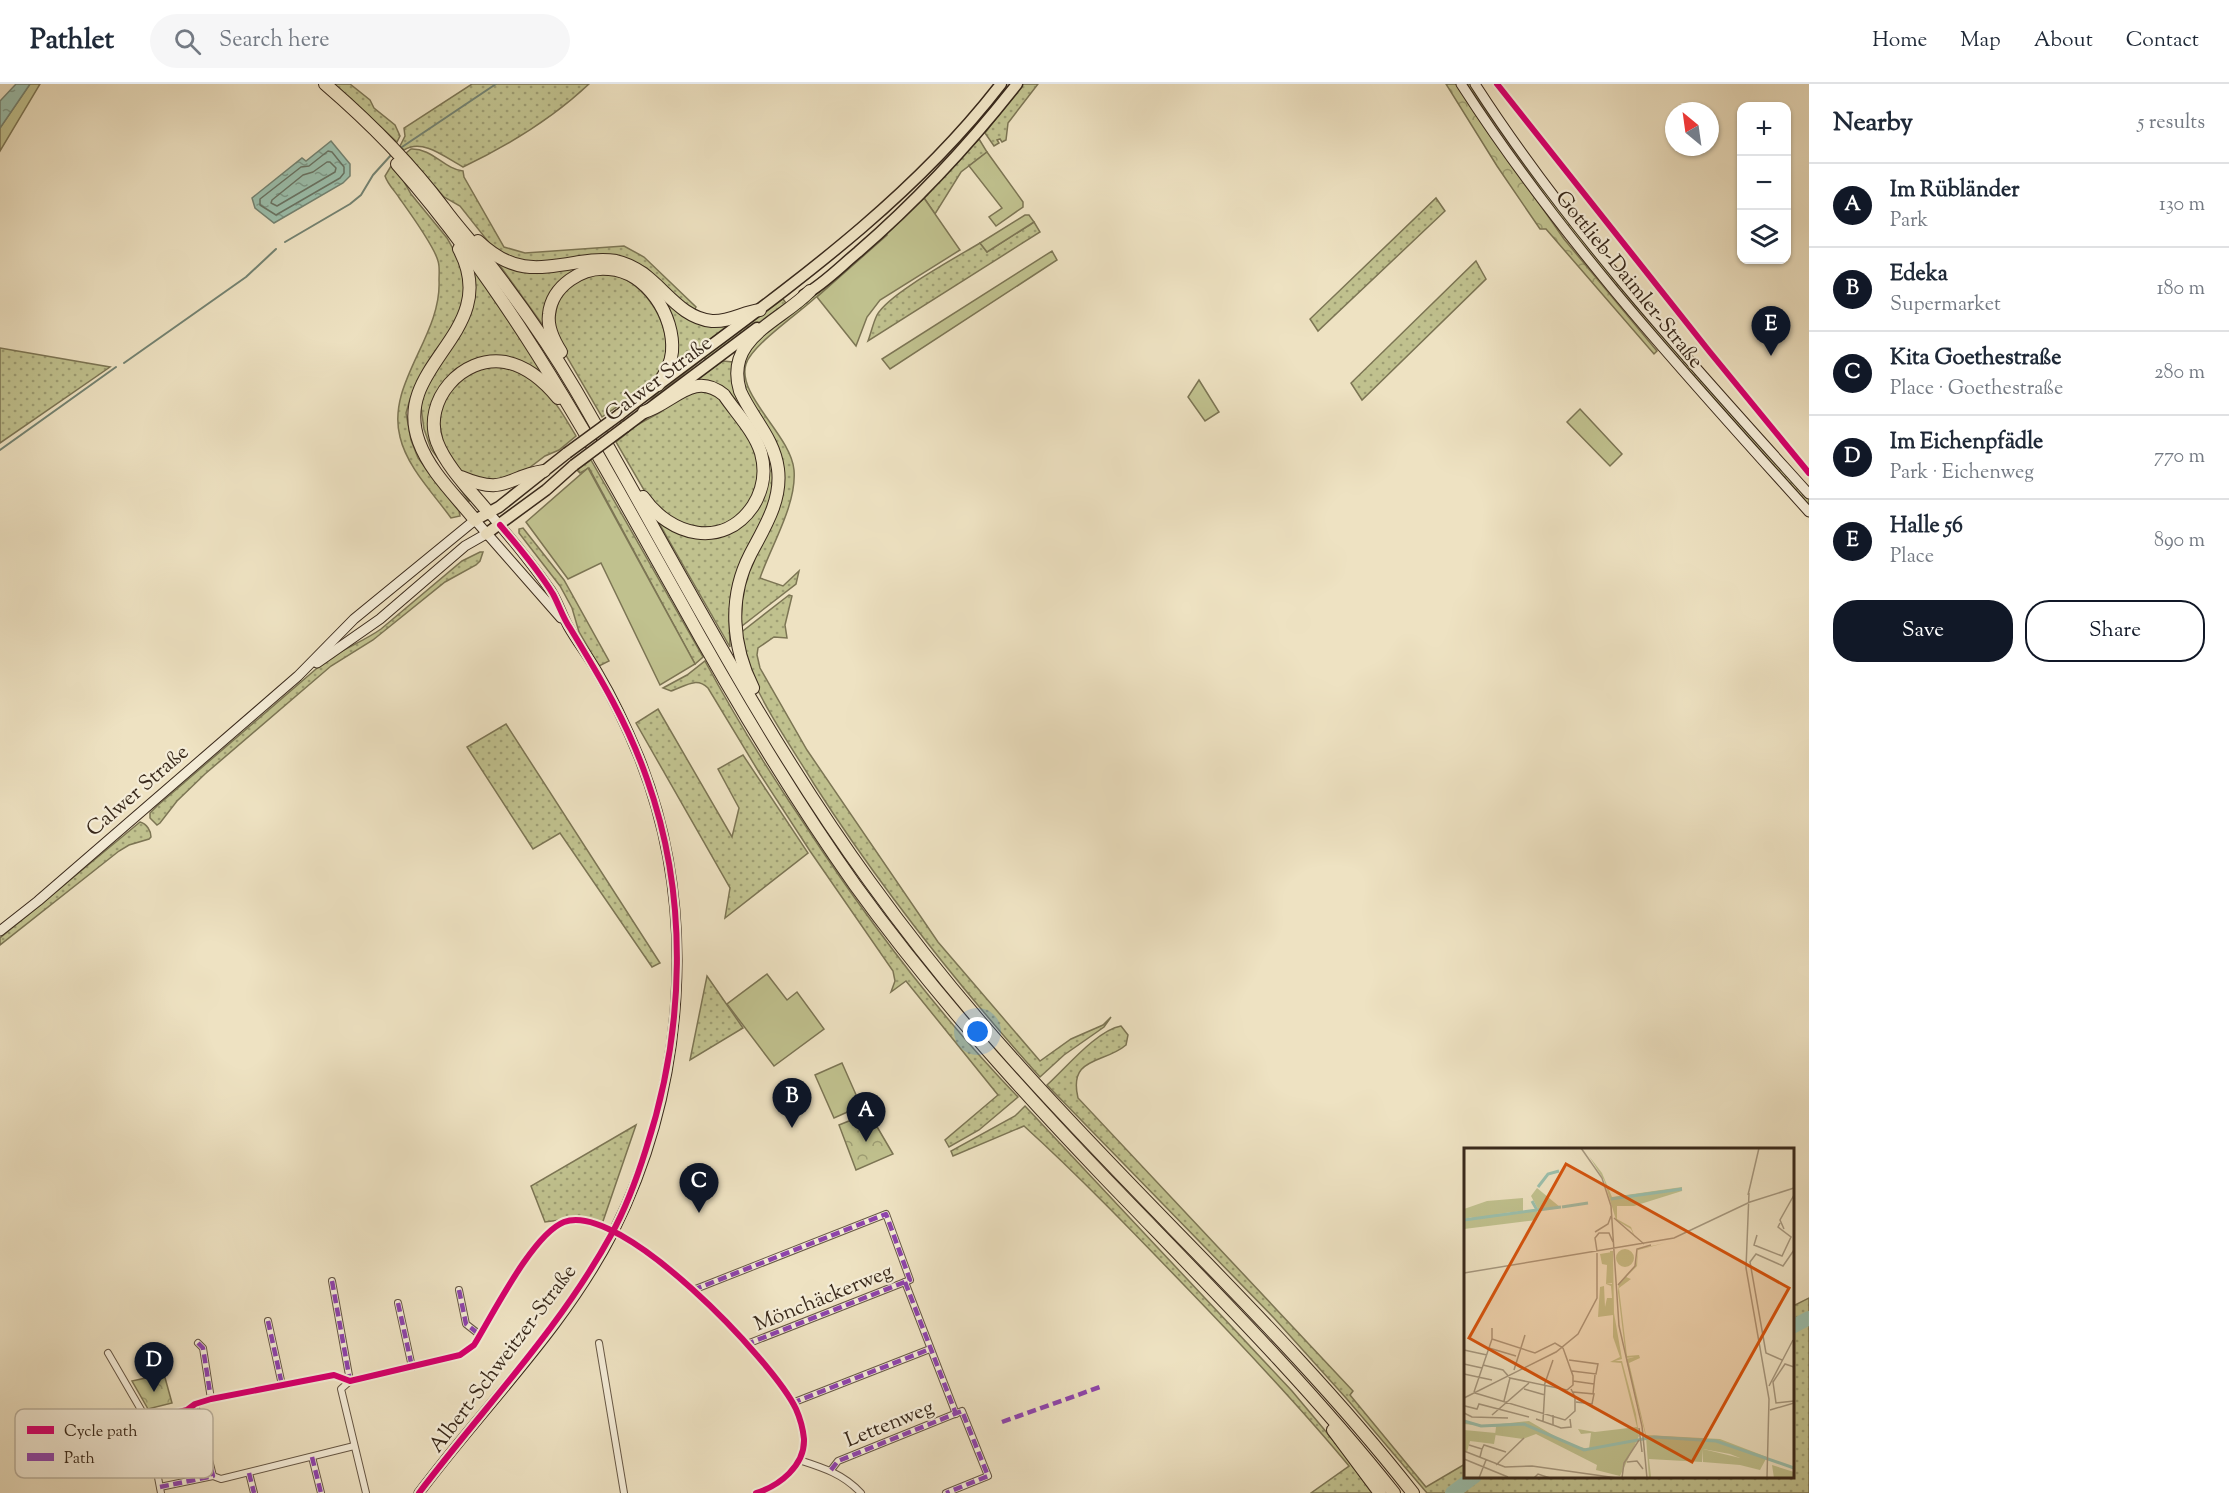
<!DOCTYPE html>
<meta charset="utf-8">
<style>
:root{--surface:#fff;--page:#f6f6f7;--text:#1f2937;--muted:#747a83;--line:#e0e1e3;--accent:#111827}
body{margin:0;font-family:"Sorts Mill Goudy",serif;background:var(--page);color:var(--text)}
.controls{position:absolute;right:18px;top:18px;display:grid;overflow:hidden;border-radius:12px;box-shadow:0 2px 4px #0004}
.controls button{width:54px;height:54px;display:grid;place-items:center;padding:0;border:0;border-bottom:2px solid var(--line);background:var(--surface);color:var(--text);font:30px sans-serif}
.compass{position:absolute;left:1665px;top:18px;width:54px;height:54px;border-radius:50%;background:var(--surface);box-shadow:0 2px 4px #0004;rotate:331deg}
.you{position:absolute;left:978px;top:948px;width:21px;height:21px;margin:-15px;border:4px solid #fff;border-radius:50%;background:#1a73e8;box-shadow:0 0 0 9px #1a73e833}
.badge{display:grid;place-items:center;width:39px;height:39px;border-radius:50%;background:var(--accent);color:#fff;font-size:20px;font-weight:700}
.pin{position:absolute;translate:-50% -50px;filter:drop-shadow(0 2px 3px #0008)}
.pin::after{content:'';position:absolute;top:32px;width:21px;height:18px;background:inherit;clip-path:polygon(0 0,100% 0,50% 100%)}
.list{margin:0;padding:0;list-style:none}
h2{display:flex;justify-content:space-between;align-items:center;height:78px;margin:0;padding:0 24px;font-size:26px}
h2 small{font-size:20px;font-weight:400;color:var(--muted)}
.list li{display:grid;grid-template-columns:39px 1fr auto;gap:18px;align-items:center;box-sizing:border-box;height:84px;padding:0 24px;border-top:2px solid var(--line)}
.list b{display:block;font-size:22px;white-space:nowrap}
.list p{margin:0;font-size:20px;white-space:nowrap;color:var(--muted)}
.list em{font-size:20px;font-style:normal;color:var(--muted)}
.actions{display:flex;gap:12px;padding:18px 24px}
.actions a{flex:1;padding:14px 0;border:2px solid var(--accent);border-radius:24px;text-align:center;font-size:21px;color:var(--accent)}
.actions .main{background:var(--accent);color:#fff}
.icon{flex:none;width:33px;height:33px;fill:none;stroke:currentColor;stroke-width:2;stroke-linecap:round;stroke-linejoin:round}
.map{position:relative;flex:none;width:1809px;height:1409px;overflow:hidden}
header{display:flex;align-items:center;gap:36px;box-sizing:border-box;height:84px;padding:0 30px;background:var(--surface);border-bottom:2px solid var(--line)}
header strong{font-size:28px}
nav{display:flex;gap:33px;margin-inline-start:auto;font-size:21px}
.search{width:420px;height:54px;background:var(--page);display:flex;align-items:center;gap:15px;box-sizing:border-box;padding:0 21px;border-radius:33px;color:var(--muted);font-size:22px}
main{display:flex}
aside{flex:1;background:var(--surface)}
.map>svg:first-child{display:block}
.grass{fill:url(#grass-dots);stroke:#7c7554;stroke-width:1.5}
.forest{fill:url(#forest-crowns);stroke:#7c7554;stroke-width:1.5}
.garden{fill:#c0c18e;stroke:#7c7554;stroke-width:1.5}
.water{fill:url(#water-ripples);stroke:#748372;stroke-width:1.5}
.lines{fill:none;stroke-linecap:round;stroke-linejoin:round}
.shore{stroke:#6a7464;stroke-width:1.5}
.stream{stroke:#748372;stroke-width:2}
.river{stroke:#9bbfac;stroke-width:14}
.street-casing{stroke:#665745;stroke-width:8}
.secondary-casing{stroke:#39291b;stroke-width:11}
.primary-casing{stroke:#39291b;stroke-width:13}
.highway-casing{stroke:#39291b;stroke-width:14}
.street{stroke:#f4ecd7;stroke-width:6}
.secondary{stroke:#f4ecd7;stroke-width:9}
.primary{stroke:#eee2c2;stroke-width:10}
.highway{stroke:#eee2c2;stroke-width:12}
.primary-bridge-casing{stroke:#39291b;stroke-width:13;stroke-linecap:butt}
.primary-bridge{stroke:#eee2c2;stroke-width:10}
.quiet{stroke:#8e44ad;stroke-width:4.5;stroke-dasharray:9 4.5;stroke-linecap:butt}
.cycleway-casing{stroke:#f4ecd7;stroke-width:10}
.cycleway{stroke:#d6006c;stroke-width:6}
.labels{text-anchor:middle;stroke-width:4.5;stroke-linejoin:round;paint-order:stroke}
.street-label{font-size:21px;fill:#39291b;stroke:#f4ecd7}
.inset-river{fill:none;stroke:#9bbfac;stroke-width:3}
.inset-road{fill:none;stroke:#a6987f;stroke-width:1.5}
.view{fill:#d6540e;fill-opacity:0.15;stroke:#d6540e;stroke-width:3}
.inset-edge{fill:none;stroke:#39291b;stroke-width:3}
.key{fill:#f4ecd7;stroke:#bcb29f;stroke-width:1.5}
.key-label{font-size:16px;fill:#39291b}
</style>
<header>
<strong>Pathlet</strong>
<div class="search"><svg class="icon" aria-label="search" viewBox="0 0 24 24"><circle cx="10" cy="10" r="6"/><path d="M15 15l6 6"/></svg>Search here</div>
<nav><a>Home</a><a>Map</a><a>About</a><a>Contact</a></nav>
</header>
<main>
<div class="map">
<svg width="1809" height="1409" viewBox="0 0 1809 1409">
<defs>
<pattern id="grass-dots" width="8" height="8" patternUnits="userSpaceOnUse" patternTransform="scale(1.5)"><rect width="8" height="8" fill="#c0c18e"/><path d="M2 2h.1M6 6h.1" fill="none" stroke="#9d9d73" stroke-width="1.8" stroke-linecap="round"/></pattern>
<pattern id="forest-crowns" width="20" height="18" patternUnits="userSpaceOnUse" patternTransform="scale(1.5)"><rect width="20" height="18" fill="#c0c18e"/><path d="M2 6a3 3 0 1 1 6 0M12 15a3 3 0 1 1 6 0" fill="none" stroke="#9d9d73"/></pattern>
<pattern id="water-ripples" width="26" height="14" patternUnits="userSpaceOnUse" patternTransform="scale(1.5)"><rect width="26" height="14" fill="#9bbfac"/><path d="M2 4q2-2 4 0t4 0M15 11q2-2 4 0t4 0" fill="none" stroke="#7f9b8b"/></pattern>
</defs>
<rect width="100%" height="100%" fill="#eee2c2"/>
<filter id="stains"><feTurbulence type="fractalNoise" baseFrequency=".00333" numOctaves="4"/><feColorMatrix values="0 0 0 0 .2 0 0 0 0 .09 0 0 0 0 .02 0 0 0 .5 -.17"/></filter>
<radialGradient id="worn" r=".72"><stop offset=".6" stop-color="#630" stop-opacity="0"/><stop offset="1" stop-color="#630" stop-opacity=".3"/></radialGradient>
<g class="grass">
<polygon points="334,0 350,0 370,16 374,24 395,41 400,52 397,58"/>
<path d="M472,0H589C552,35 509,61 463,83C446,74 423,54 404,66L400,62L405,52L404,44Z"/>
<polygon points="1022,0 1038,0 1008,39 1006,56 1002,58 1000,55 997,56 999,59 994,62 985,49"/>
<polygon points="1467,0 1471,0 1555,121 1635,221 1809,415 1809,421 1633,224 1560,133"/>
<polygon points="979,55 987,68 961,88 935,130 924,114"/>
<path d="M411,65C432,64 444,85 463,87L464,93L504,163L525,169L624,162L644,173L696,223L694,227L680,217L647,184L628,175L526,179L494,165L460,122L444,113L406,69Z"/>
<path d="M391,82L398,90L399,89L411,110L447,154L461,179L465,208L455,241L425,284L410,315L406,329L411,356L418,374L459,427L460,432L451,434C433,409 407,383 400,353C386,299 442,252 439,196C439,190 440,183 438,177C434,162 410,129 400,115C395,107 388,101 385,92Z"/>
<polygon points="1436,114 1445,127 1318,247 1310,235"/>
<path d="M1034,138L1040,148L868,257C871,249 873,239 877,231C888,210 957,173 980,159L987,168Z"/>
<path d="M886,149L887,151C863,172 840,194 815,214C799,229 752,261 746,280C736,311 791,351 794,386C797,420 771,462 760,494L783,502L799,487L796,500L738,545L743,497L782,396L745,309L740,286L749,261Z"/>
<polygon points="1476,177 1486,195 1362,316 1351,299"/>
<path d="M499,178C542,201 580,170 622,182C666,195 674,247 727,238L731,241L676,280C673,268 679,254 674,240C658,192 601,156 560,199C554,205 548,214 546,222C544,228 545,235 542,240L498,179Z"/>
<polygon points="471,181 544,290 541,291 528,283 467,280 429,339 472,416 469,417 431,365 424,345 421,323 423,307 459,250"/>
<path d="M595,190C608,190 619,191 630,198C656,215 678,258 659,287C645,308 621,319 602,333L557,256C553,247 554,241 555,232C559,204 570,200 595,190Z"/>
<polygon points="783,215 786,219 707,276 704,274 650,317 661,304"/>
<polygon points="0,264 110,283 0,359"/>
<polygon points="723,277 733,278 744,327 770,371 773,391 771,418 741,476 733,500 729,531 730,563 659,439 720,451 768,397 729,309 695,297"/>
<path d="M498,281C542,293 554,315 576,352L559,366L545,372L525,387L502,398L474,394L461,387L444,362L438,333L446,309L470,287Z"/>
<polygon points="701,305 721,313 754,359 760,396 751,418 732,437 713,444 680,441 651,418 616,358 637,341 661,328 684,309"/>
<polygon points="591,376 703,573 695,580 589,384 580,389 577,386"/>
<polygon points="523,444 564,496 609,577 599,582 579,548 572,524 560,502 519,449 519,445"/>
<path d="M480,468H483L480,477L476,481L445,498L373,556L331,582L205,690L177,717L160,739L157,741L150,734V729L157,722L323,579C341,565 363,558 381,545L462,477Z"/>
<path d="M789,511L792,512L785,541L787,554L774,553L758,564L757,571L760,584L807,666L938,858L1040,977L1071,955L1103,941L1111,933L1104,943L1064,971L1040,993C957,900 881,805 814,700C792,664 767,628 750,590C744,577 742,563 739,550Z"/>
<path d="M705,577C735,633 769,688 805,741C868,837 938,930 1018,1013L979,1046L949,1063L945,1056L998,1011L906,897L891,908L895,897L893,887L810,767L760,690L708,604C696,592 684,603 671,607L663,604L687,591Z"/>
<polygon points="658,625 732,753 739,724 718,685 743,671 808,769 725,834 730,804 636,639"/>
<polygon points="506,640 660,879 652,883 560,749 533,765 467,663"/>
<path d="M140,738C147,740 151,747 151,753L149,755L129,761L119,767L0,861V854Z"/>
<polygon points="707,892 743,944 690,976"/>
<path d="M1121,942L1128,951L1126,961C1104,980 1068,972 1078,1014L1353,1307L1350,1311L1426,1403L1465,1380L1466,1392H1792L1793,1222L1809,1214V1409H1427L1346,1314L1274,1234L1047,1001C1065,985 1097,946 1121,942Z"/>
<path d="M1025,1022L1292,1307L1338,1362L1372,1409H1311L1349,1382C1297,1319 1240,1259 1183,1200C1131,1146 1079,1092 1024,1042L953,1072L951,1067L1015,1032Z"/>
<polygon points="636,1041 602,1140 575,1134 545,1138 531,1102"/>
</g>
<g class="forest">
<polygon points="1446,0 1456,0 1564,155 1657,267 1654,270 1546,145 1540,145 1497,82"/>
<polygon points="869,1029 893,1070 856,1086 839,1041"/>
<polygon points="164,1290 172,1319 148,1325 132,1297"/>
</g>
<g class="garden">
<polygon points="30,0 40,0 0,67 0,44"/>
<polygon points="987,68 1023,118 1023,123 996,142 989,133 1002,124 969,82"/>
<polygon points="924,114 960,166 880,216 867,233 856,262 817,213 887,151 886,149"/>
<polygon points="1025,131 1029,131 1034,138 987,168 980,159"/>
<polygon points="1052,167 1057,176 890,285 882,275"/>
<polygon points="1199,296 1219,328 1205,337 1188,313"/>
<polygon points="1580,325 1622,370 1610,382 1567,338"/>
<polygon points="588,384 695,580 660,601 601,479 568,495 526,438"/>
<polygon points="767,890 787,916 797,908 824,945 774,982 727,920"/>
<polygon points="842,979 861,1022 834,1034 815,991"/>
</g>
<g class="water">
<polygon points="16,0 30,0 0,44 0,17"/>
<polygon points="331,57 350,80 350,92 343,99 274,139 255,124 252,114 302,74 306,77"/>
</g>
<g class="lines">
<g class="shore">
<polygon points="328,67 332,68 344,83 344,89 340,94 276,131 260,121 260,115 301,83 309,82"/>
<polygon points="327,78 330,78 336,84 335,88 277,122 271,119 272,116 303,91 313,88"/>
</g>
<g class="stream">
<polyline points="399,65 496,0"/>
<polyline points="285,158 350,120 361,111 373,91 392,70"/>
<polyline points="124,279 246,193 276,165"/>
<polyline points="0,366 116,283"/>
</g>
<g class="river">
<polyline points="1792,1243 1809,1234"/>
<polyline points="1452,1409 1475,1392"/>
</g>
<defs>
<g id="street">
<polyline points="1497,0 1709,267 1809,389"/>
<polyline points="332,1197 350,1297 341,1305 366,1409"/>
<polyline points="905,1198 956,1330"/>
<polyline points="459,1206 466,1240 480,1251"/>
<polyline points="693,1206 886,1130 910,1196 747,1260"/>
<polyline points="398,1219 412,1283"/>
<polyline points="268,1237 282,1301"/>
<polyline points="198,1259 203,1264 211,1315"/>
<polyline points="599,1259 624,1409"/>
<polyline points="108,1269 147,1336 161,1409"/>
<polyline points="792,1319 930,1265"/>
<polyline points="195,1320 213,1392"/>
<path d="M147,1336L187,1326L195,1320L211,1315L334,1291L350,1297L460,1271L474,1261C493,1230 533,1150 564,1138C620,1116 773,1277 796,1325C800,1334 803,1345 804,1355C805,1382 779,1402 756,1409"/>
<polyline points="312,1373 321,1409"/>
<path d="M799,1376C824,1384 843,1390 861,1409"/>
<polyline points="831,1386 838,1377 962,1327 988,1392 946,1409"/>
<polyline points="249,1389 254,1409"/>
<polyline points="160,1403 213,1392 221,1395 354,1362"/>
</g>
<g id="secondary">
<path d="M1461,0C1561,156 1686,291 1809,428"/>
<path d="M1475,0C1571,149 1691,279 1809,410"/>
<polyline points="317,579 380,535 465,462 486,450"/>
<polyline points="0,847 38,817 298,592 354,535 475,436 561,534"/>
<path d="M419,1409C484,1322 564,1245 614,1147C686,1003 699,824 639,673C627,644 614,616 598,589C589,573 577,558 568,542C562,531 558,518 551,507C532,480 511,454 489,429"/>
</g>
<g id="primary">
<path d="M804,211C824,200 841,182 858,168C917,117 969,61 1017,0"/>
<path d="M619,331C753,227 896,136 1001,0"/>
<polyline points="625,343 757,244"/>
<polyline points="475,436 499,423 567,369"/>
<polyline points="486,450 546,406 574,381"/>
</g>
<g id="highway">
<path d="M325,0C368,37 409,78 443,123C455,140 470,156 483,172C516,214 548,259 575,305C671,470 757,643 870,798C914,859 961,917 1011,973C1142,1121 1291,1253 1413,1409"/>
<path d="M397,80C512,210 594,364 679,515C733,613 790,709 855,801C930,905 1016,1001 1105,1094C1204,1197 1305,1297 1394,1409"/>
<path d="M478,157C513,190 536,185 580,178C592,176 604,175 616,177C658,186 672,233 712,237C730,238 743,228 760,226"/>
<path d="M459,165C504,249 390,280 419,358C430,388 456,412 475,436"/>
<path d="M561,268C554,257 547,244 549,230C552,202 582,182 609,185C647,188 675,232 672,268C671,281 664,291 658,301"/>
<path d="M461,393C506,412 505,393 544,387"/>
<path d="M643,413C670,452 723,466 753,422C763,406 766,387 761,369C755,348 736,329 724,311C693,286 674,319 644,328"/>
<path d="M489,429C472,408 447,384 437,358C422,317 462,271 505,278C527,282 544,297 558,314"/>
<path d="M753,604C732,562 728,514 750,471C764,444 782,417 778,385C774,354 752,334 740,307C724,254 780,238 810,207"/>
<polyline points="1333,1346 1380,1409"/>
</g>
</defs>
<use href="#street" class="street-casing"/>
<use href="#secondary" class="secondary-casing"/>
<use href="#primary" class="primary-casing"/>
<use href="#highway" class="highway-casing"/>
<use href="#street" class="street"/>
<use href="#secondary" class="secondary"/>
<use href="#primary" class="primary"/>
<use href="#highway" class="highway"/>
<defs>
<g id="primary-bridge">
<polyline points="567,369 619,331"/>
<polyline points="574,381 625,343"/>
</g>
</defs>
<use href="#primary-bridge" class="primary-bridge-casing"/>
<use href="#primary-bridge" class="primary-bridge"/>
<g class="quiet">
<polyline points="332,1197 350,1297"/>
<polyline points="905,1198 956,1330"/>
<polyline points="459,1206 466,1240 480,1251"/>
<polyline points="693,1206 886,1130 910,1196 747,1260"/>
<polyline points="398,1219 412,1283"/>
<polyline points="268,1237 282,1301"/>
<polyline points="198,1259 203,1264 211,1315"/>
<polyline points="792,1319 930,1265"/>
<polyline points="1002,1338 1100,1303"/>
<polyline points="312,1373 321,1409"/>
<polyline points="831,1386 838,1377 962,1327 988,1392 946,1409"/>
<polyline points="249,1389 254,1409"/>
<polyline points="160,1403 213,1392 195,1320"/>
</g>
<defs>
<g id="cycleway">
<polyline points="1497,0 1709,267 1809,389"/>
<path d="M147,1336L187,1326L195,1320L211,1315L334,1291L350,1297L460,1271L474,1261C493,1230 533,1150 564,1138C620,1116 773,1277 796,1325C800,1334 803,1345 804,1355C805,1382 779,1402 756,1409"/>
<path d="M419,1409C484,1323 559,1246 611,1151C626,1124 637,1094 646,1065C685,946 689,813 647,695C628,640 600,593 570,544C563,534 559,521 553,510C538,486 518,462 500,441"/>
</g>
</defs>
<use href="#cycleway" class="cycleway-casing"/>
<use href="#cycleway" class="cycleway"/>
</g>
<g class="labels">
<g class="street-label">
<text transform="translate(1630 195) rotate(51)" y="7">Gottlieb-Daimler-Straße</text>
<text transform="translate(658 294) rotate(-37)" y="7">Calwer Straße</text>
<text transform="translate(137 706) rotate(-41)" y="7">Calwer Straße</text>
<text transform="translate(823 1213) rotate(-22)" y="7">Mönchäckerweg</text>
<text transform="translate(502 1274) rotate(-53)" y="7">Albert-Schweitzer-Straße</text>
<text transform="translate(889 1339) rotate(-22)" y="7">Lettenweg</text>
</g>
</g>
<g transform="translate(1464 1064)">
<rect width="330" height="330" fill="#eee2c2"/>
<path d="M125,8L138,25L148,49L218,39V43L170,58H153V71L167,79L172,92L167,81L152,72L140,32ZM73,40L96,59L74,61L67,48ZM59,50V63L32,66L73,63V72L0,81V72L9,69L0,71V61L23,53ZM201,95L174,102L173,118L162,129L167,131L155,140L163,208L175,207L176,210L165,215L182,287L256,291L303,309L296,322L276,317V310L266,306L239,301L238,314L185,311L187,329L285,330H185L182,289L162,211L170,209L162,210L154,144L155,135L172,117L174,101ZM152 110a9 9 0 1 1 18 0a9 9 0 1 1-18 0ZM146,103H149L150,165L158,211L151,213H158L172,266L175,288L156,328L132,322L133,317L72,286L59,291L31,287L32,279L0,276V272L18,278L65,273L106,297L125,301L127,285L117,286L114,281L131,284L173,279L157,215L146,214L156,209L149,189V167L134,169L136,139L140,138L141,159L143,150H148L147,138L142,136H148ZM308,317L330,324V330H310Z" fill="#c0c18e"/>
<path d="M0,282L32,285L30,296L6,293L3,304L0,302Z" fill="#c0c18e"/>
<path d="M148,104V135L142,136L143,117L138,116L136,106ZM239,301L276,310V317L239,314Z" fill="#c0c18e"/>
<path class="inset-river" d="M74,39L84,26L95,23M147,51L218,41M98,59L124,55M74,62L97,59M0,72L73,62L68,53M0,273L17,278L60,276L120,302L190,289L252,293L330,320"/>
<path class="inset-road" d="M117,0L138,30L147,58L155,178L178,278L183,330M285,45L282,120L305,251L303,330M284,47L295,0M150,70L180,96M320,81L316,72L330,47M131,84L144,76L147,68M293,87L290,97L318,108L327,89L314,79L316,75M133,103L131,90L135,85H145L149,94M0,125L210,90L286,54L330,40M154,137L171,118L173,101L187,97M28,191L71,205L91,195L99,200M25,200L52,208M0,202L23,207M105,212L134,216L132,226L108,223M318,212L302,205L286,114L292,106L319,118L330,102M0,216L18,220M19,217L39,222L46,230L103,242L109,237V228L99,200M330,219L321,216L309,234L312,255L330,253M50,222L61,187M0,226L28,232M109,233L130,236M80,238L89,212M305,238L329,192M60,241L81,247M10,244L28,191V180M109,244L130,246L128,256L112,254M11,245L101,272L111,263V249L107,241M129,246L131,227M0,250L92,204L114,186L133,150V105M40,253L46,230M1,258L13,261L15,256L65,269M306,262L330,255M0,265L8,269L44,270M28,267L65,235M89,267V277L97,280L107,279L106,271M72,271L89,277M79,273L81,238M175,280L178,304M5,297L18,301L16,309M18,301L20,297L42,304M0,303L41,319L68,318L153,330M0,311L44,329M163,314L173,313L179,321M32,317L60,290M15,330L22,312M70,330L74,326L86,330M158,330L160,315L175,292"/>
<path class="view" d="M102,16L325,140L228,314L5,190Z"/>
<rect width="330" height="330" class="inset-edge"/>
</g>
<rect x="15" y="1325" width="198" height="69" rx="9" class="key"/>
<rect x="27" y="1342" width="27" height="8" fill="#d6006c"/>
<rect x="27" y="1369" width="27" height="8" fill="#8e44ad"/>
<g class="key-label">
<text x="64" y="1352">Cycle path</text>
<text x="64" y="1379">Path</text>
</g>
<rect width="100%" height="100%" filter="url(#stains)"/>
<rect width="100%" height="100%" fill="url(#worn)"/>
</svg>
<div class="controls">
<button>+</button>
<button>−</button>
<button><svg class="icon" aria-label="layers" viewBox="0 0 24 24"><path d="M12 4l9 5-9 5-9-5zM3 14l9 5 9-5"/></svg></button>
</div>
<svg class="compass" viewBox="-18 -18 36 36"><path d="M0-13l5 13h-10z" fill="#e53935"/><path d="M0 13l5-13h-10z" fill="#747a83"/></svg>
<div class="you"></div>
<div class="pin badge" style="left:866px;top:1058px">A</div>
<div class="pin badge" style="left:792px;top:1044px">B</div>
<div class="pin badge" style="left:699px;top:1129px">C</div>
<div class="pin badge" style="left:154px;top:1308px">D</div>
<div class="pin badge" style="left:1771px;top:272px">E</div>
</div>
<aside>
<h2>Nearby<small>5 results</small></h2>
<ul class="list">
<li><span class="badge">A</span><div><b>Im Rübländer</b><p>Park</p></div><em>130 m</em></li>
<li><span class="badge">B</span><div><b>Edeka</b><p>Supermarket</p></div><em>180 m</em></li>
<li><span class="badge">C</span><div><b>Kita Goethestraße</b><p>Place · Goethestraße</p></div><em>280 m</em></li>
<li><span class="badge">D</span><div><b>Im Eichenpfädle</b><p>Park · Eichenweg</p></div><em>770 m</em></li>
<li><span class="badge">E</span><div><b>Halle 56</b><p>Place</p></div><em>890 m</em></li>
</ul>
<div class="actions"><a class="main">Save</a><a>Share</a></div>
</aside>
</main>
